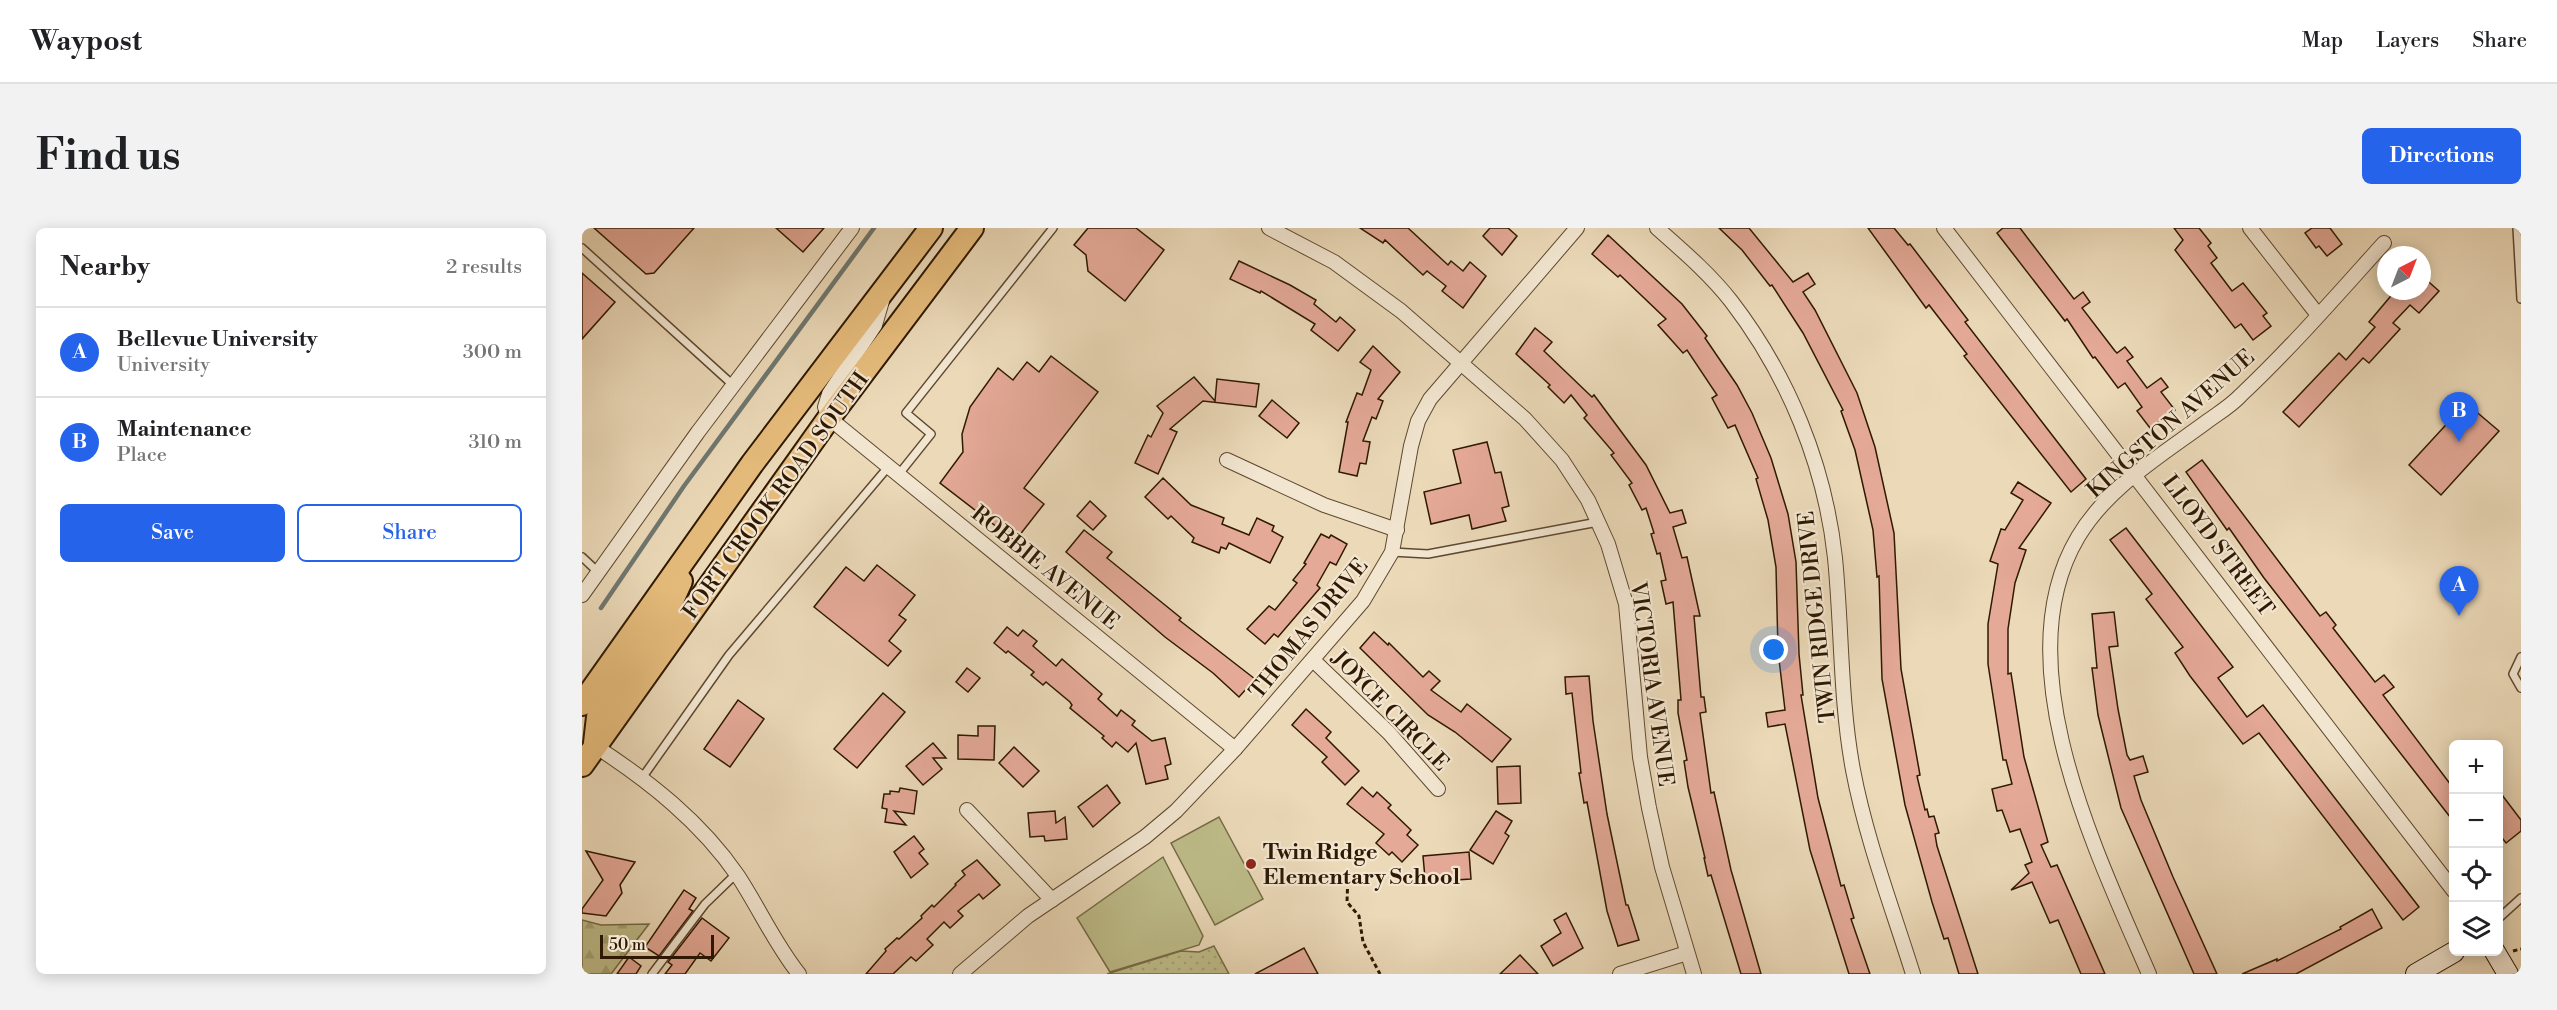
<!DOCTYPE html>
<meta charset="utf-8">
<style>
:root{--surface:#fff;--page:#f2f2f2;--text:#202124;--muted:#757577;--line:#e0e0e0;--accent:#2563eb}
body{margin:0;font-family:"Libre Bodoni",serif;background:var(--page);color:var(--text)}
.controls{position:absolute;right:18px;bottom:18px;display:grid;overflow:hidden;border-radius:9px;box-shadow:0 3px 15px #0003}
.controls button{width:54px;height:54px;display:grid;place-items:center;padding:0;border:0;border-bottom:2px solid var(--line);background:var(--surface);color:var(--text);font:30px sans-serif}
.compass{position:absolute;left:1795px;top:18px;width:54px;height:54px;border-radius:50%;background:var(--surface);box-shadow:0 3px 15px #0003;rotate:42deg}
.scale{position:absolute;left:18px;bottom:15px;width:114px;box-sizing:border-box;padding-left:6px;border:3px solid #2f1903;border-top:0;font-size:16px;line-height:21px;white-space:nowrap;color:#2f1903;-webkit-text-stroke:4px #f2e6d1;paint-order:stroke}
.you{position:absolute;left:1192px;top:422px;width:21px;height:21px;margin:-15px;border:4px solid #fff;border-radius:50%;background:#1a73e8;box-shadow:0 0 0 9px #1a73e833}
.badge{display:grid;place-items:center;width:39px;height:39px;border-radius:50%;background:var(--accent);color:#fff;font-size:20px;font-weight:700}
.pin{position:absolute;translate:-50% -50px;filter:drop-shadow(0 2px 3px #0008)}
.pin::after{content:'';position:absolute;top:32px;width:21px;height:18px;background:inherit;clip-path:polygon(0 0,100% 0,50% 100%)}
.list{margin:0;padding:0;list-style:none}
h2{display:flex;justify-content:space-between;align-items:center;height:78px;margin:0;padding:0 24px;font-size:26px}
h2 small{font-size:20px;font-weight:400;color:var(--muted)}
.list li{display:grid;grid-template-columns:39px 1fr auto;gap:18px;align-items:center;box-sizing:border-box;height:90px;padding:0 24px;border-top:2px solid var(--line)}
.list b{display:block;font-size:22px;white-space:nowrap}
.list p{margin:0;font-size:20px;white-space:nowrap;color:var(--muted)}
.list em{font-size:20px;font-style:normal;color:var(--muted)}
.actions{display:flex;gap:12px;padding:18px 24px}
.actions a{flex:1;padding:14px 0;border:2px solid var(--accent);border-radius:9px;text-align:center;font-size:21px;color:var(--accent)}
.actions .main{background:var(--accent);color:#fff}
.icon{flex:none;width:33px;height:33px;fill:none;stroke:currentColor;stroke-width:2;stroke-linecap:round;stroke-linejoin:round}
.map{position:relative;flex:none;width:1939px;height:746px;overflow:hidden;border-radius:9px}
header{display:flex;align-items:center;gap:36px;box-sizing:border-box;height:84px;padding:0 30px;background:var(--surface);border-bottom:2px solid var(--line)}
header strong{font-size:28px}
nav{display:flex;gap:33px;margin-inline-start:auto;font-size:21px}
.intro{display:flex;align-items:center;justify-content:space-between;box-sizing:border-box;height:144px;padding:0 36px}
h1{margin:0;font-size:42px}
.button{padding:15px 27px;border-radius:9px;background:var(--accent);color:#fff;font-size:21px;font-weight:700}
main{display:flex;gap:36px;padding:0 36px}
aside{flex:1;background:var(--surface);border-radius:9px;box-shadow:0 3px 15px #0003}
.map>svg:first-child{display:block}
.green{fill:#bebd8a;stroke:#766b46;stroke-width:1.5}
.forest{fill:url(#forest-firs);stroke:#766b46;stroke-width:1.5}
.park{fill:url(#park-dots);stroke:#766b46;stroke-width:1.5}
.lines{fill:none;stroke-linecap:round;stroke-linejoin:round}
.stream{stroke:#707870;stroke-width:4.5}
.building{fill:#e4a997;stroke:#2f1903;stroke-width:1.5}
.lane-casing{stroke:#5e4930;stroke-width:10}
.street-casing{stroke:#5e4930;stroke-width:16}
.secondary-casing{stroke:#2f1903;stroke-width:22}
.primary-casing{stroke:#2f1903;stroke-width:26}
.path{stroke:#2f1903;stroke-width:3;stroke-dasharray:4.5 3;stroke-linecap:butt}
.lane{stroke:#f2e6d1;stroke-width:7}
.street{stroke:#f2e6d1;stroke-width:14}
.secondary{stroke:#f2e6d1;stroke-width:20}
.primary{stroke:#e6bc7c;stroke-width:22}
.poi-dot{fill:#8f2418;stroke:#f2e6d1;stroke-width:2}
.labels{text-anchor:middle;stroke-width:4.5;stroke-linejoin:round;paint-order:stroke}
.street-label{font-size:22px;fill:#2f1903;stroke:#f2e6d1}
.poi-label{font-size:22px;font-weight:bold;fill:#2f1903;stroke:#f2e6d1;text-anchor:start}
</style>
<header>
<strong>Waypost</strong>
<nav><a>Map</a><a>Layers</a><a>Share</a></nav>
</header>
<div class="intro"><h1>Find us</h1><a class="button">Directions</a></div>
<main>
<aside>
<h2>Nearby<small>2 results</small></h2>
<ul class="list">
<li><span class="badge">A</span><div><b>Bellevue University</b><p>University</p></div><em>300 m</em></li>
<li><span class="badge">B</span><div><b>Maintenance</b><p>Place</p></div><em>310 m</em></li>
</ul>
<div class="actions"><a class="main">Save</a><a>Share</a></div>
</aside>
<div class="map">
<svg width="1939" height="746" viewBox="0 0 1939 746">
<defs>
<pattern id="forest-firs" width="22" height="20" patternUnits="userSpaceOnUse" patternTransform="scale(1.5)"><rect width="22" height="20" fill="#bebd8a"/><path d="M5 1l3.5 6h-7zM16 11l3.5 6h-7z" fill="#a4a275"/></pattern>
<pattern id="park-dots" width="8" height="8" patternUnits="userSpaceOnUse" patternTransform="scale(1.5)"><rect width="8" height="8" fill="#bebd8a"/><path d="M2 2h.1M6 6h.1" fill="none" stroke="#a4a275" stroke-width="1.8" stroke-linecap="round"/></pattern>
</defs>
<rect width="100%" height="100%" fill="#ebd9b8"/>
<filter id="stains"><feTurbulence type="fractalNoise" baseFrequency=".00333" numOctaves="4"/><feColorMatrix values="0 0 0 0 .2 0 0 0 0 .09 0 0 0 0 .02 0 0 0 .5 -.17"/></filter>
<radialGradient id="worn" r=".72"><stop offset=".6" stop-color="#630" stop-opacity="0"/><stop offset="1" stop-color="#630" stop-opacity=".3"/></radialGradient>
<g class="green">
<polygon points="637,589 681,671 633,697 589,615"/>
<polygon points="581,629 621,708 617,717 528,744 495,690"/>
</g>
<polygon class="forest" points="0,692 19,697 67,696 29,746 0,746"/>
<polygon class="park" points="632,718 647,746 525,746 599,723 617,724"/>
<g class="lines">
<polyline class="stream" points="19,380 102,258 292,0"/>
</g>
<g class="building">
<polygon points="12,0 112,0 72,45 64,46"/>
<polygon points="194,0 242,0 221,24"/>
<polygon points="506,0 554,0 582,22 543,73 506,43 504,27 492,17"/>
<polygon points="778,0 826,0 866,37 869,33 881,43 888,34 904,48 881,80 860,63 864,58 845,43 841,47 803,12 801,15"/>
<polygon points="908,0 926,0 935,8 920,27 901,8"/>
<polygon points="1137,0 1167,0 1211,54 1226,45 1233,56 1221,64 1233,82 1275,165 1293,219 1312,305 1319,441 1338,547 1335,548 1343,582 1345,581 1347,589 1352,588 1357,605 1353,606 1355,618 1396,746 1377,746 1366,710 1362,711 1350,674 1323,577 1300,451 1297,348 1295,349 1291,302 1273,222 1259,183 1261,182 1221,105 1190,57 1188,58 1160,22"/>
<polygon points="1286,0 1312,0 1326,17 1328,16 1386,92 1383,94 1504,251 1489,264 1382,128 1385,126 1347,77 1344,80"/>
<polygon points="1421,0 1438,0 1492,71 1501,64 1508,74 1500,80 1533,123 1535,125 1543,119 1551,129 1545,133 1565,160 1579,150 1586,159 1579,164 1593,182 1568,200 1555,183 1560,179 1543,155 1536,160 1513,129 1511,130 1485,91 1483,93 1415,5"/>
<polygon points="1592,0 1617,0 1629,15 1626,18 1635,30 1629,35 1650,63 1661,55 1685,85 1681,88 1689,98 1671,112 1659,96 1653,100 1593,22 1601,12"/>
<polygon points="1730,0 1748,0 1760,16 1745,28 1737,18 1734,20 1723,5"/>
<polygon points="1026,7 1100,76 1125,108 1123,110 1155,157 1170,185 1189,230 1206,286 1214,334 1217,426 1221,467 1219,467 1236,570 1259,658 1262,657 1272,690 1269,691 1288,746 1267,746 1228,622 1203,496 1186,499 1184,485 1203,482 1196,423 1194,339 1186,292 1174,251 1176,250 1153,197 1146,200 1130,170 1135,167 1105,122 1101,125 1076,97 1084,91 1038,47 1036,49 1010,26"/>
<polygon points="657,33 708,57 734,72 732,76 754,94 758,89 773,102 756,123 729,102 733,96 679,63 678,65 648,51"/>
<polygon points="0,45 33,74 0,111"/>
<polygon points="1840,48 1857,63 1837,85 1828,77 1811,95 1818,101 1787,135 1781,130 1717,199 1701,184 1757,125 1764,132 1793,99 1787,94 1813,63 1840,63"/>
<polygon points="953,100 970,114 962,123 1010,169 1012,167 1064,237 1088,285 1100,282 1104,295 1091,299 1100,330 1105,329 1118,388 1112,388 1119,469 1122,469 1124,484 1118,485 1129,565 1132,564 1149,642 1179,746 1159,746 1129,647 1126,648 1122,630 1123,630 1106,559 1102,533 1105,532 1096,485 1096,472 1099,472 1091,374 1084,376 1079,353 1084,352 1078,325 1075,326 1069,306 1072,305 1064,280 1060,282 1047,257 1050,255 1029,227 1032,225 1002,190 1005,187 989,167 982,175 966,159 968,157 934,126"/>
<polygon points="791,118 818,144 796,171 801,173 794,191 790,189 781,213 788,214 784,236 778,235 775,248 757,244 766,194 764,194 775,165 780,167 789,142 778,134"/>
<polygon points="469,128 516,164 442,260 462,276 433,313 358,255 381,224 380,206 388,179 416,140 431,152 445,134 457,144"/>
<polygon points="612,149 633,173 635,151 677,156 674,179 621,173 588,201 595,204 576,246 553,235 566,207 569,209 581,185 575,178"/>
<polygon points="690,172 717,195 705,210 677,188"/>
<polygon points="1884,175 1917,203 1859,267 1827,237"/>
<polygon points="905,214 913,245 919,244 927,278 920,280 924,293 890,301 887,287 849,296 842,264 879,255 871,222"/>
<polygon points="1620,232 1738,388 1744,384 1754,397 1751,400 1793,454 1802,447 1812,459 1801,467 1872,561 1872,594 1682,350 1647,300 1645,302 1604,244"/>
<polygon points="581,250 609,277 642,290 640,296 667,307 675,290 692,298 690,303 701,309 688,335 647,315 644,321 639,319 637,325 610,314 612,310 589,288 586,291 563,269"/>
<polygon points="1436,254 1469,275 1437,320 1444,322 1433,355 1426,401 1426,446 1429,445 1442,529 1466,614 1459,617 1469,639 1475,637 1523,746 1499,746 1476,692 1468,695 1450,654 1429,662 1447,645 1443,637 1450,634 1438,601 1428,604 1420,582 1415,583 1410,561 1430,556 1424,532 1421,532 1406,436 1406,396 1416,336 1408,333 1419,301 1423,302 1441,272 1429,265"/>
<polygon points="508,273 524,288 511,302 495,288"/>
<polygon points="1544,300 1651,439 1636,450 1665,489 1681,477 1837,679 1821,692 1677,505 1661,516 1608,448 1593,425 1601,419 1564,371 1570,366 1528,312"/>
<polygon points="502,302 530,324 525,330 599,390 597,392 673,451 657,469 631,445 583,409 484,324"/>
<polygon points="739,306 747,310 749,307 765,316 754,337 748,334 735,357 738,360 696,409 692,406 683,416 665,401 687,378 693,382 715,355 711,352 724,336 722,335"/>
<polygon points="295,337 333,367 317,387 324,392 307,413 319,423 306,438 232,379 264,339 282,353"/>
<polygon points="1532,384 1536,418 1527,419 1536,481 1545,527 1548,532 1561,528 1566,544 1552,548 1559,572 1591,649 1635,746 1612,746 1539,580 1516,487 1510,440 1515,440 1510,386"/>
<polygon points="425,399 436,408 441,402 455,413 451,418 474,438 480,431 520,466 516,471 535,488 539,482 553,493 550,497 570,513 583,510 589,536 583,538 586,551 564,556 554,515 546,524 534,514 530,519 520,510 522,508 488,480 490,477 488,474 464,454 461,457 449,447 452,444 426,423 424,425 412,415"/>
<polygon points="792,404 806,417 807,415 841,449 847,443 858,453 849,462 879,484 885,476 929,511 910,534 873,504 846,487 778,420"/>
<polygon points="385,440 398,450 386,464 374,454"/>
<polygon points="1007,448 1011,493 1025,586 1044,677 1046,677 1057,712 1036,718 1025,683 1005,574 1002,575 997,545 999,545 990,465 984,466 983,449"/>
<polygon points="301,465 323,484 275,540 252,521"/>
<polygon points="156,472 182,491 148,539 122,521"/>
<polygon points="724,481 749,504 744,510 777,543 763,557 740,534 745,529 710,497"/>
<polygon points="396,498 413,498 412,532 376,531 376,507 396,508"/>
<polygon points="351,515 364,530 351,530 360,541 341,557 324,538"/>
<polygon points="432,519 457,543 441,559 417,535"/>
<polygon points="938,538 939,575 916,576 915,539"/>
<polygon points="525,557 538,575 511,599 496,579"/>
<polygon points="780,559 791,569 795,564 809,577 806,580 829,602 825,607 836,617 820,634 810,624 807,627 794,615 802,606 765,576"/>
<polygon points="318,560 335,563 332,586 312,583 324,597 303,594 305,581 300,580 302,566 308,566 308,563 317,564"/>
<polygon points="1917,563 1939,592 1939,603 1924,615 1917,606"/>
<polygon points="473,583 474,595 483,589 485,611 463,613 462,608 448,609 446,585"/>
<polygon points="914,583 930,593 923,605 927,608 911,636 888,622"/>
<polygon points="332,608 342,621 337,625 346,636 329,650 312,624"/>
<polygon points="4,623 53,634 38,657 40,665 24,688 0,685 0,681 21,652"/>
<polygon points="887,624 889,651 857,653 857,649 843,650 841,628"/>
<polygon points="395,632 418,657 401,671 397,666 376,683 381,688 368,700 362,694 345,711 351,717 334,733 329,729 311,746 284,746 304,723 303,721 315,710 317,711 340,690 339,688 350,677 352,679 374,657 373,656 383,647 380,643"/>
<polygon points="102,662 114,670 107,681 111,683 77,728 63,719"/>
<polygon points="1790,681 1800,700 1714,746 1660,746 1695,731 1695,733 1759,701 1758,699"/>
<polygon points="984,685 1001,720 971,738 959,718 979,705 972,692"/>
<polygon points="120,690 147,710 129,733 118,725 103,746 83,746 90,737 86,734"/>
<polygon points="722,720 736,746 673,746"/>
<polygon points="938,727 956,746 918,746"/>
<polygon points="47,729 59,738 54,746 35,746"/>
</g>
<g class="lines">
<defs>
<g id="lane">
<polyline points="1935,0 1939,71"/>
<polyline points="0,20 151,157"/>
<polyline points="317,246 349,206 324,185 471,0"/>
<polyline points="810,324 846,326 1016,294"/>
<polyline points="0,329 16,344"/>
<polyline points="1939,429 1931,446 1939,460"/>
<polyline points="60,550 147,427 307,238"/>
<polyline points="1916,691 1939,670"/>
<polyline points="70,746 123,676 154,646"/>
</g>
<g id="street">
<polyline points="687,0 752,34 819,83 943,191 980,232 1006,272 1026,316 1044,376 1058,529 1067,580 1080,639 1112,746"/>
<path d="M1075,0C1101,23 1128,46 1149,73C1206,147 1243,237 1253,330C1260,401 1258,472 1271,542C1284,611 1310,679 1331,746"/>
<polyline points="1362,0 1872,663"/>
<polyline points="1668,0 1736,87"/>
<polyline points="300,73 293,97 247,166 243,179 247,190 653,521"/>
<polyline points="645,232 742,277 815,302"/>
<polyline points="0,367 116,204 270,0"/>
<polyline points="731,432 807,505 856,561"/>
<path d="M13,518C67,553 119,594 156,648C177,680 193,716 217,746"/>
<polyline points="385,582 470,672"/>
<polyline points="378,746 446,688 563,609 594,583 653,521 781,373 810,324 829,218 836,193 848,171 995,0"/>
<polyline points="1038,746 1105,725"/>
<path d="M1567,746C1515,626 1421,435 1496,309C1525,260 1578,228 1623,195C1635,186 1649,178 1659,167C1709,120 1756,66 1802,15"/>
</g>
<g id="secondary">
<polyline points="1913,724 1926,746"/>
<polyline points="1834,746 1872,724"/>
</g>
<g id="primary">
<polyline points="0,476 170,236 349,0"/>
<polyline points="13,515 16,489 19,480 84,386 99,353"/>
<polyline points="0,537 247,190 390,0"/>
</g>
</defs>
<use href="#lane" class="lane-casing"/>
<use href="#street" class="street-casing"/>
<use href="#secondary" class="secondary-casing"/>
<use href="#primary" class="primary-casing"/>
<g class="path">
<polyline points="766,646 765,674 777,688 781,714 798,746"/>
<polyline points="1931,723 1939,721"/>
</g>
<use href="#lane" class="lane"/>
<use href="#street" class="street"/>
<use href="#secondary" class="secondary"/>
<use href="#primary" class="primary"/>
</g>
<circle class="poi-dot" cx="669" cy="636" r="6"/>
<g class="labels">
<g class="street-label">
<text transform="translate(1588 195) rotate(-41)" y="8">KINGSTON AVENUE</text>
<text transform="translate(193 267) rotate(-54)" y="8">FORT CROOK ROAD SOUTH</text>
<text transform="translate(1637 317) rotate(53)" y="8">LLOYD STREET</text>
<text transform="translate(464 339) rotate(39)" y="8">ROBBIE AVENUE</text>
<text transform="translate(1234 389) rotate(-96)" y="8">TWIN RIDGE DRIVE</text>
<text transform="translate(726 400) rotate(-51)" y="8">THOMAS DRIVE</text>
<text transform="translate(1071 456) rotate(82)" y="8">VICTORIA AVENUE</text>
<text transform="translate(809 482) rotate(46)" y="8">JOYCE CIRCLE</text>
</g>
<g class="poi-label">
<text x="681" y="631">Twin Ridge<tspan x="681" dy="25">Elementary School</tspan></text>
</g>
</g>
<rect width="100%" height="100%" filter="url(#stains)"/>
<rect width="100%" height="100%" fill="url(#worn)"/>
</svg>
<div class="controls">
<button>+</button>
<button>−</button>
<button><svg class="icon" aria-label="locate" viewBox="0 0 24 24"><circle cx="12" cy="12" r="6"/><path d="M12 2v4M12 18v4M2 12h4M18 12h4"/></svg></button>
<button><svg class="icon" aria-label="layers" viewBox="0 0 24 24"><path d="M12 4l9 5-9 5-9-5zM3 14l9 5 9-5"/></svg></button>
</div>
<svg class="compass" viewBox="-18 -18 36 36"><path d="M0-13l5 13h-10z" fill="#e53935"/><path d="M0 13l5-13h-10z" fill="#757577"/></svg>
<div class="scale">50 m</div>
<div class="you"></div>
<div class="pin badge" style="left:1877px;top:388px">A</div>
<div class="pin badge" style="left:1877px;top:214px">B</div>
</div>
</main>
